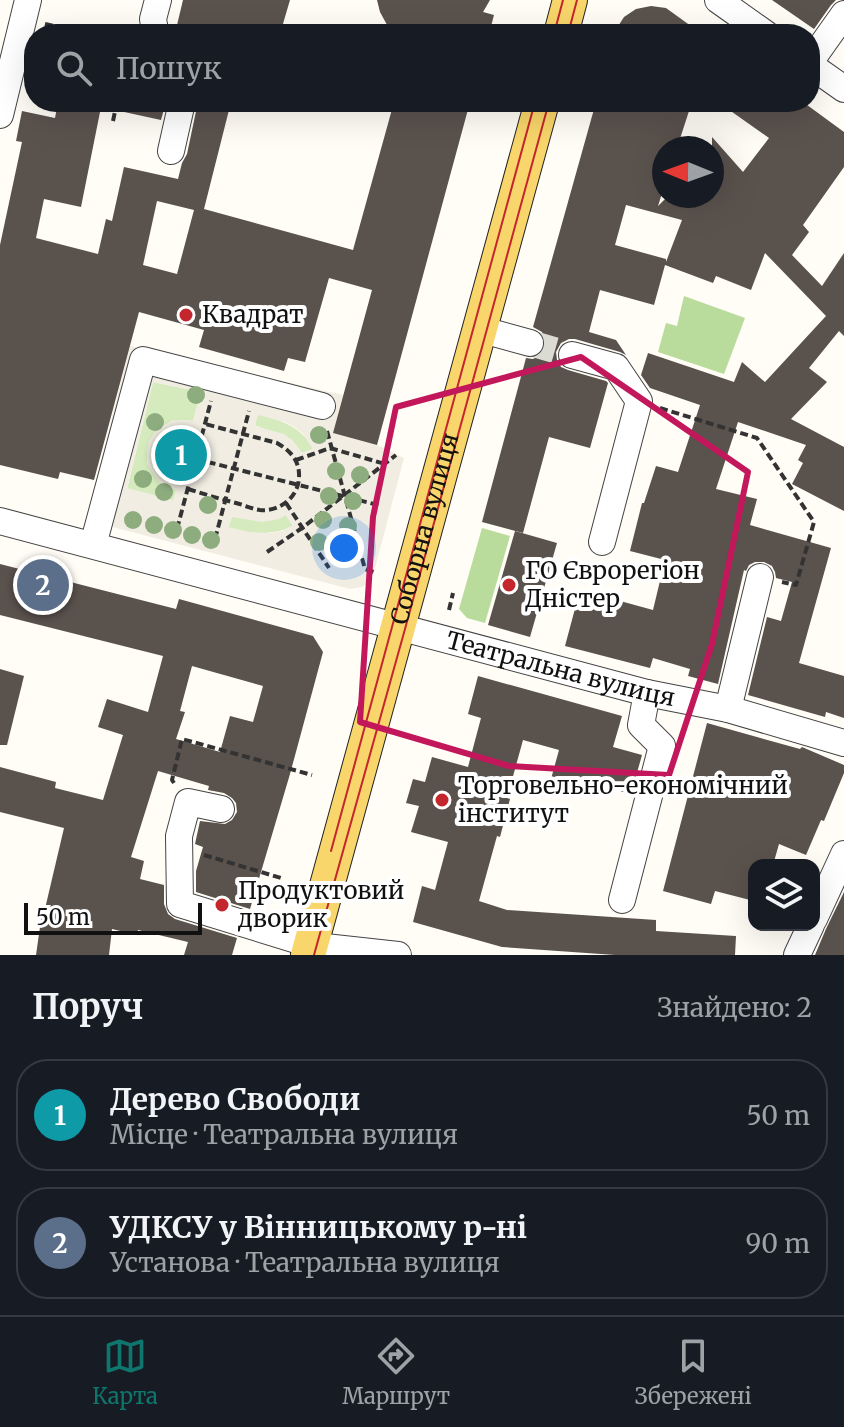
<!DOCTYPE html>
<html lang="uk">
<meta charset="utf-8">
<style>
:root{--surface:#171b24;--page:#20242c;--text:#f1f3f6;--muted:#9ea1a6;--line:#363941;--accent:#0f766e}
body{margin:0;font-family:Merriweather,serif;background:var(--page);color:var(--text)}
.controls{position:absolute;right:24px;bottom:24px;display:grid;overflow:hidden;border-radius:16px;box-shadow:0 8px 32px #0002}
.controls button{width:72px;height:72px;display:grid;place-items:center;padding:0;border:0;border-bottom:2px solid var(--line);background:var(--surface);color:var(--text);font:40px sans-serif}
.compass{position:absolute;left:652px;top:136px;width:72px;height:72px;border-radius:50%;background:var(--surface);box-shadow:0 8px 32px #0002;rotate:271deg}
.scale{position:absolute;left:24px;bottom:20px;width:178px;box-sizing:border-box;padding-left:8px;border:4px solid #111;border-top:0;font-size:22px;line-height:28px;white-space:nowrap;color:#111;-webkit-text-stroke:6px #fff;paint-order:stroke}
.you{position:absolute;left:344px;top:548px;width:28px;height:28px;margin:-20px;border:6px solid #fff;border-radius:50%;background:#1a73e8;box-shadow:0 0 0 12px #1a73e833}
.badge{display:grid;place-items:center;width:52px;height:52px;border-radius:50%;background:var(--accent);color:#fff;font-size:26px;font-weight:700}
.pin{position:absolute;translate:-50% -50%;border:4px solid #fff;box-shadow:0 2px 8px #0006}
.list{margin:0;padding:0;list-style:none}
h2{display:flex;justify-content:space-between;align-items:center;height:104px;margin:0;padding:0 32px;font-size:34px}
h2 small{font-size:26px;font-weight:400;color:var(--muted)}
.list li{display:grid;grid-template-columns:52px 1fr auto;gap:24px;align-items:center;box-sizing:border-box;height:112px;margin:0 16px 16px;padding:0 16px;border:2px solid var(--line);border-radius:32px}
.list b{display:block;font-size:30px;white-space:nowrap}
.list p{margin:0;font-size:26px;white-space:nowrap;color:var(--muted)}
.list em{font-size:26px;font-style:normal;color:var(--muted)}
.icon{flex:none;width:44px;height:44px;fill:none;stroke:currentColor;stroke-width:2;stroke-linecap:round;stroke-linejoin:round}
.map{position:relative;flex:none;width:844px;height:955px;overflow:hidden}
.search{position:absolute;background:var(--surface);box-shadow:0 8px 32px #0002;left:24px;right:24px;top:24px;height:88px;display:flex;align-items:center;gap:20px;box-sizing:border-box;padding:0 28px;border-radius:32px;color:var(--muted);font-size:30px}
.sheet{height:360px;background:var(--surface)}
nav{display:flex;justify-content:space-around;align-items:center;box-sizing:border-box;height:112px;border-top:2px solid var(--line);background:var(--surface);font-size:22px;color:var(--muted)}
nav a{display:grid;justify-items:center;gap:4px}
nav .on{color:var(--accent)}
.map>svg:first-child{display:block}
.green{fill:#d5ebbd}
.forest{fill:#b9dc9c}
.plaza{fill:#f1ede2;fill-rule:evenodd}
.building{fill:#5a524d;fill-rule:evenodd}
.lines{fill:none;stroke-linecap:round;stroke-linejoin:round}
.minor-tunnel{stroke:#dbdad3;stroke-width:26;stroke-dasharray:26 13;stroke-linecap:butt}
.minor-casing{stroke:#444;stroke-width:28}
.major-casing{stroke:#222;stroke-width:36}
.path{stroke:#333;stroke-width:4;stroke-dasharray:8 4;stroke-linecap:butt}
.minor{stroke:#fff;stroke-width:26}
.major{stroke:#f9d66b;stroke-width:34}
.tram{stroke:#c4262e;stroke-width:2}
.tree{fill:#8dad7f}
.marked{fill:none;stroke:#c2185b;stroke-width:6;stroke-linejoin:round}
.poi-dot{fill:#c4262e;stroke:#fff;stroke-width:3}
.labels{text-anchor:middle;stroke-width:8;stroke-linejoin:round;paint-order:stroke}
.poi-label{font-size:24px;fill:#111;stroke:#fff;text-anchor:start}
.street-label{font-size:24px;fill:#111;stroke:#fff}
</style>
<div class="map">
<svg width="844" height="955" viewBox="0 0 844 955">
<rect width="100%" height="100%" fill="#fffdf5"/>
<g class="green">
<path d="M153,382L201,392L193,421C173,418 160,424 149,442L166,487L176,490L173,501L127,489Z"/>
<path d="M258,414C281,420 302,427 313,449L302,453L292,440L254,425Z"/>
<path d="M286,515L293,526C272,536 251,534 228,528L232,517Z"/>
</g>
<g class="forest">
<polygon points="684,296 745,318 724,374 658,352 666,323 677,326"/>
<polygon points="482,528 510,536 485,623 467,618 459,609"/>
</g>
<path class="plaza" d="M130,346L343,395L333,433L377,445L404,458L374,572L368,583L362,587L350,589L86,520ZM153,382L201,392L193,421L172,420L155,432L149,441L147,452V464L159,482L166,487L176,490L173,500L127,488ZM258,415L285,422L296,428L303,434L313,449L302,453L292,440L284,434L255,426ZM286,515L293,525L282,531L270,533L249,532L228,527L232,517L262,522L279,519Z"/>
<g class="building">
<polygon points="183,0 290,0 280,34 206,34 177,25"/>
<polygon points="377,0 490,0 483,12 494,15 489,34 392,34 380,12"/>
<polygon points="772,0 836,0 831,5 814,29"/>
<polygon points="651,6 666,8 702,34 613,34 624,17 636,9"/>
<path d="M58,102H102L81,207L44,199L36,238L98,254L106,219L112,221L124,167L178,179L182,163L187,154L198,102H231L204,209L353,250L394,102H470L377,445L333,433L372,290L329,278L305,362L288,358L284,371L199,347L204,330L139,312L94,480L60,472L58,479L0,465V245L22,142L16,141L22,111L55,118ZM157,201L194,210L177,274L143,265Z"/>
<polygon points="116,102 166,102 161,120 115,110"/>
<path d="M596,102H681L689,111L677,148H664V187L658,206L668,196H712V137L743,172L769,138L718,102H803L844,132V167L803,225L809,232L792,255L822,286L844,253V336L839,331L809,368L827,382L791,419L844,447V511L792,484L803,463L798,460L806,445L738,422L716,489L757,499L750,525L831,548L799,663L844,676V718L826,712L825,717L748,695L767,617L781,621L792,582L776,578L775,572L772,566L764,562H755L749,565L746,571L744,570L718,684L688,676L690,669L653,658L650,668L565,646L580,590L653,610L665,560L630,551L642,503H644L656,466L678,472L700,405L650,388L641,375L648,353L734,382L742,362L765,382L826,316L765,253L751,290L716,276L713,283L665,265L654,305L600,290L589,332L616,340L626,355L620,352L575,339H569L561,343L556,352L557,360L561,367L568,370L606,381L608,383L590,448L549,437L523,533L482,522L526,358L533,359L541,355L546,346V340L542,332L533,327ZM626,205L682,220L666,262V259L615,245Z"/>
<polygon points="515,531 557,543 530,637 488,625"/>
<path d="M0,564L176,609L179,599L313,636L323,652L290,774L250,909L196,892V871L203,847L195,844L200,821L225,824L232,820L237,812L236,803L232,798L224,793L208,790L209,786L158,771L131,857L144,861L140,879L164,885V904L168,914L175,919L237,938L232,955H184L188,942L138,930L137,935L112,929L109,955H36L42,913H44L64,828L0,812V767L56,782L55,788L103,800L123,735L98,727L107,699L148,712L163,656L0,615ZM192,666L263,686L253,722L230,716L220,752L176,739L185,712L180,711Z"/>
<polygon points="0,669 24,676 7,745 0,745"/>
<polygon points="478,676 622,716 613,747 642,755 631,794 602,786 601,792 551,779 559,750 523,740 507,798 510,799 500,837 497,836 479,901 507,910 656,920 656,931 736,936 735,955 615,955 502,947 413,922 422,886 435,890 448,842 411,832 419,806 406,803 413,779 425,782 432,757 468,767 481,718 468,714"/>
<polygon points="707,723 800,749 802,747 844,765 844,773 824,821 821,820 806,855 779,844 773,865 754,865 754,901 715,891 711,904 663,891"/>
<polygon points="844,892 844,955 815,955 826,929"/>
</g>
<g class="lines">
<polyline class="minor-tunnel" points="530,343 572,355"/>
<defs>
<g id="minor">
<polyline points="158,0 153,19 155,31 158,34"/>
<polyline points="718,0 766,34"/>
<polyline points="810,62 844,14"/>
<polyline points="810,65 844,89"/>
<polyline points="0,115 28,0"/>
<polyline points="171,151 182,102"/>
<polyline points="479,329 530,343"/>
<polyline points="572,355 616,367 639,401 602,542"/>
<path id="s1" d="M0,521L647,693L728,709L844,743"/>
<polyline points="93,545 143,360 322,406"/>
<polyline points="728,709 760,577"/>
<polyline points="221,809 188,802 179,836 180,904 316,946 398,955"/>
<polyline points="622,900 662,746 641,725 647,693"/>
<polyline points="814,919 844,854"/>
<polyline points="797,955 811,925"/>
</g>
<g id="major">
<polyline points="561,34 570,0"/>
<path id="s2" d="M308,955L542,102"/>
</g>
</defs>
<use href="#minor" class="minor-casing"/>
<use href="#major" class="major-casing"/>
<g class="path">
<polyline points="45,24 89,34"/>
<polyline points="113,121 117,102"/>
<polyline points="660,408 757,438 814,522 796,585 782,582"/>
<polyline points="327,431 365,569 374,572"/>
<polyline points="196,459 382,506"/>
<polyline points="296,460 330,448 385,464"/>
<path d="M188,489C204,494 220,499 236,503C244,505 252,509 260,510C280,512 298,497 299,478C300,461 291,451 277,443L205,424"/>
<polyline points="286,503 329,568"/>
<polyline points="177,529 211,401"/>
<polyline points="215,539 249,411"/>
<polyline points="267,552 302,528 396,455"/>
<polyline points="449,610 453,593"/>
<polyline points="174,783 172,780 182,739 312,775"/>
<polyline points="204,855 281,878"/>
</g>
<use href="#minor" class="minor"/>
<use href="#major" class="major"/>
<g class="tram">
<polyline points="554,34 563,0"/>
<polyline points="568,34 577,0"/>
<polyline points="331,851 535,102"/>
<polyline points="314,955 405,629 549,102"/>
</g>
</g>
<g class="tree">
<circle cx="196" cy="395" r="9"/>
<circle cx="155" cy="422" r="9"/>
<circle cx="319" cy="435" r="9"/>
<circle cx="336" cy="471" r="9"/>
<circle cx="360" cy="475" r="9"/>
<circle cx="143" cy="479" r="9"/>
<circle cx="164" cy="492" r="9"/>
<circle cx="329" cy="496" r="9"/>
<circle cx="353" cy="501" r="9"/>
<circle cx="208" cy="505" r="9"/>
<circle cx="133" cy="520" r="9"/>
<circle cx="323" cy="520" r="9"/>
<circle cx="154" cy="525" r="9"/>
<circle cx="348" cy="526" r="9"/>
<circle cx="173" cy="530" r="9"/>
<circle cx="192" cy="535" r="9"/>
<circle cx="211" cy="540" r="9"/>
<circle cx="319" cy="542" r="9"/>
<circle cx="341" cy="548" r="9"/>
</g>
<path class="marked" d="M581,357L748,472L712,644L669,775L509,766L360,722L373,517L396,407Z"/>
<g class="poi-dot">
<circle cx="186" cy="315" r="8"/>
<circle cx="509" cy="585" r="8"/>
<circle cx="442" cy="800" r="8"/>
<circle cx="222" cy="905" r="8"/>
</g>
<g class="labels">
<g class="poi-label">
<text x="202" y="323">Квадрат</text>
<text x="525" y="579">ГО Єврорегіон<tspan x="525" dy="28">Дністер</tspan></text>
<text x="458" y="794">Торговельно-економічний<tspan x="458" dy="28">інститут</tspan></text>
<text x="238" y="899">Продуктовий<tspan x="238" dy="28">дворик</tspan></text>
</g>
<g class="street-label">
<text dy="8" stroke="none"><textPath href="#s2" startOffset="442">Соборна вулиця</textPath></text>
<text dy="8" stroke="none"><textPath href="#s1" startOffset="580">Театральна вулиця</textPath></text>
</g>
</g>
</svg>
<div class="controls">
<button><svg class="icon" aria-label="layers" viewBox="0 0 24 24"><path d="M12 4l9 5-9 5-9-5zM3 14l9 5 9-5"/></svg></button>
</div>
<svg class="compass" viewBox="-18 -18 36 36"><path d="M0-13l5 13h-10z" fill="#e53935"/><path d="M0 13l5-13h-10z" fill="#9ea1a6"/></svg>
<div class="scale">50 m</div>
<div class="you"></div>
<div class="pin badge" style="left:181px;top:455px;background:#0f9aa8">1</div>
<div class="pin badge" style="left:43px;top:585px;background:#5c6f8a">2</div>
<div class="search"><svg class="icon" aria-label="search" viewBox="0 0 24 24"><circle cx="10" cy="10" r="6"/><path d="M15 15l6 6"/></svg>Пошук</div>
</div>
<section class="sheet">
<h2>Поруч<small>Знайдено: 2</small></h2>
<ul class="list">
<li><span class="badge" style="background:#0f9aa8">1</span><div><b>Дерево Свободи</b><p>Місце · Театральна вулиця</p></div><em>50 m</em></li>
<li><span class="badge" style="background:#5c6f8a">2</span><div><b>УДКСУ у Вінницькому р-ні</b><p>Установа · Театральна вулиця</p></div><em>90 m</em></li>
</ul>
</section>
<nav>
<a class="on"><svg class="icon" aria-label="map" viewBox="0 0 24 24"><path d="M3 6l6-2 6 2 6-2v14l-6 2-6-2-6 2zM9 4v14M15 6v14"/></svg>Карта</a>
<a><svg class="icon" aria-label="directions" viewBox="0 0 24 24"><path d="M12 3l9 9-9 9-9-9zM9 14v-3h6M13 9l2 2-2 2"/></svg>Маршрут</a>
<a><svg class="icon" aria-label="saved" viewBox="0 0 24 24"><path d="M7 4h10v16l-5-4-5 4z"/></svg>Збережені</a>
</nav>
